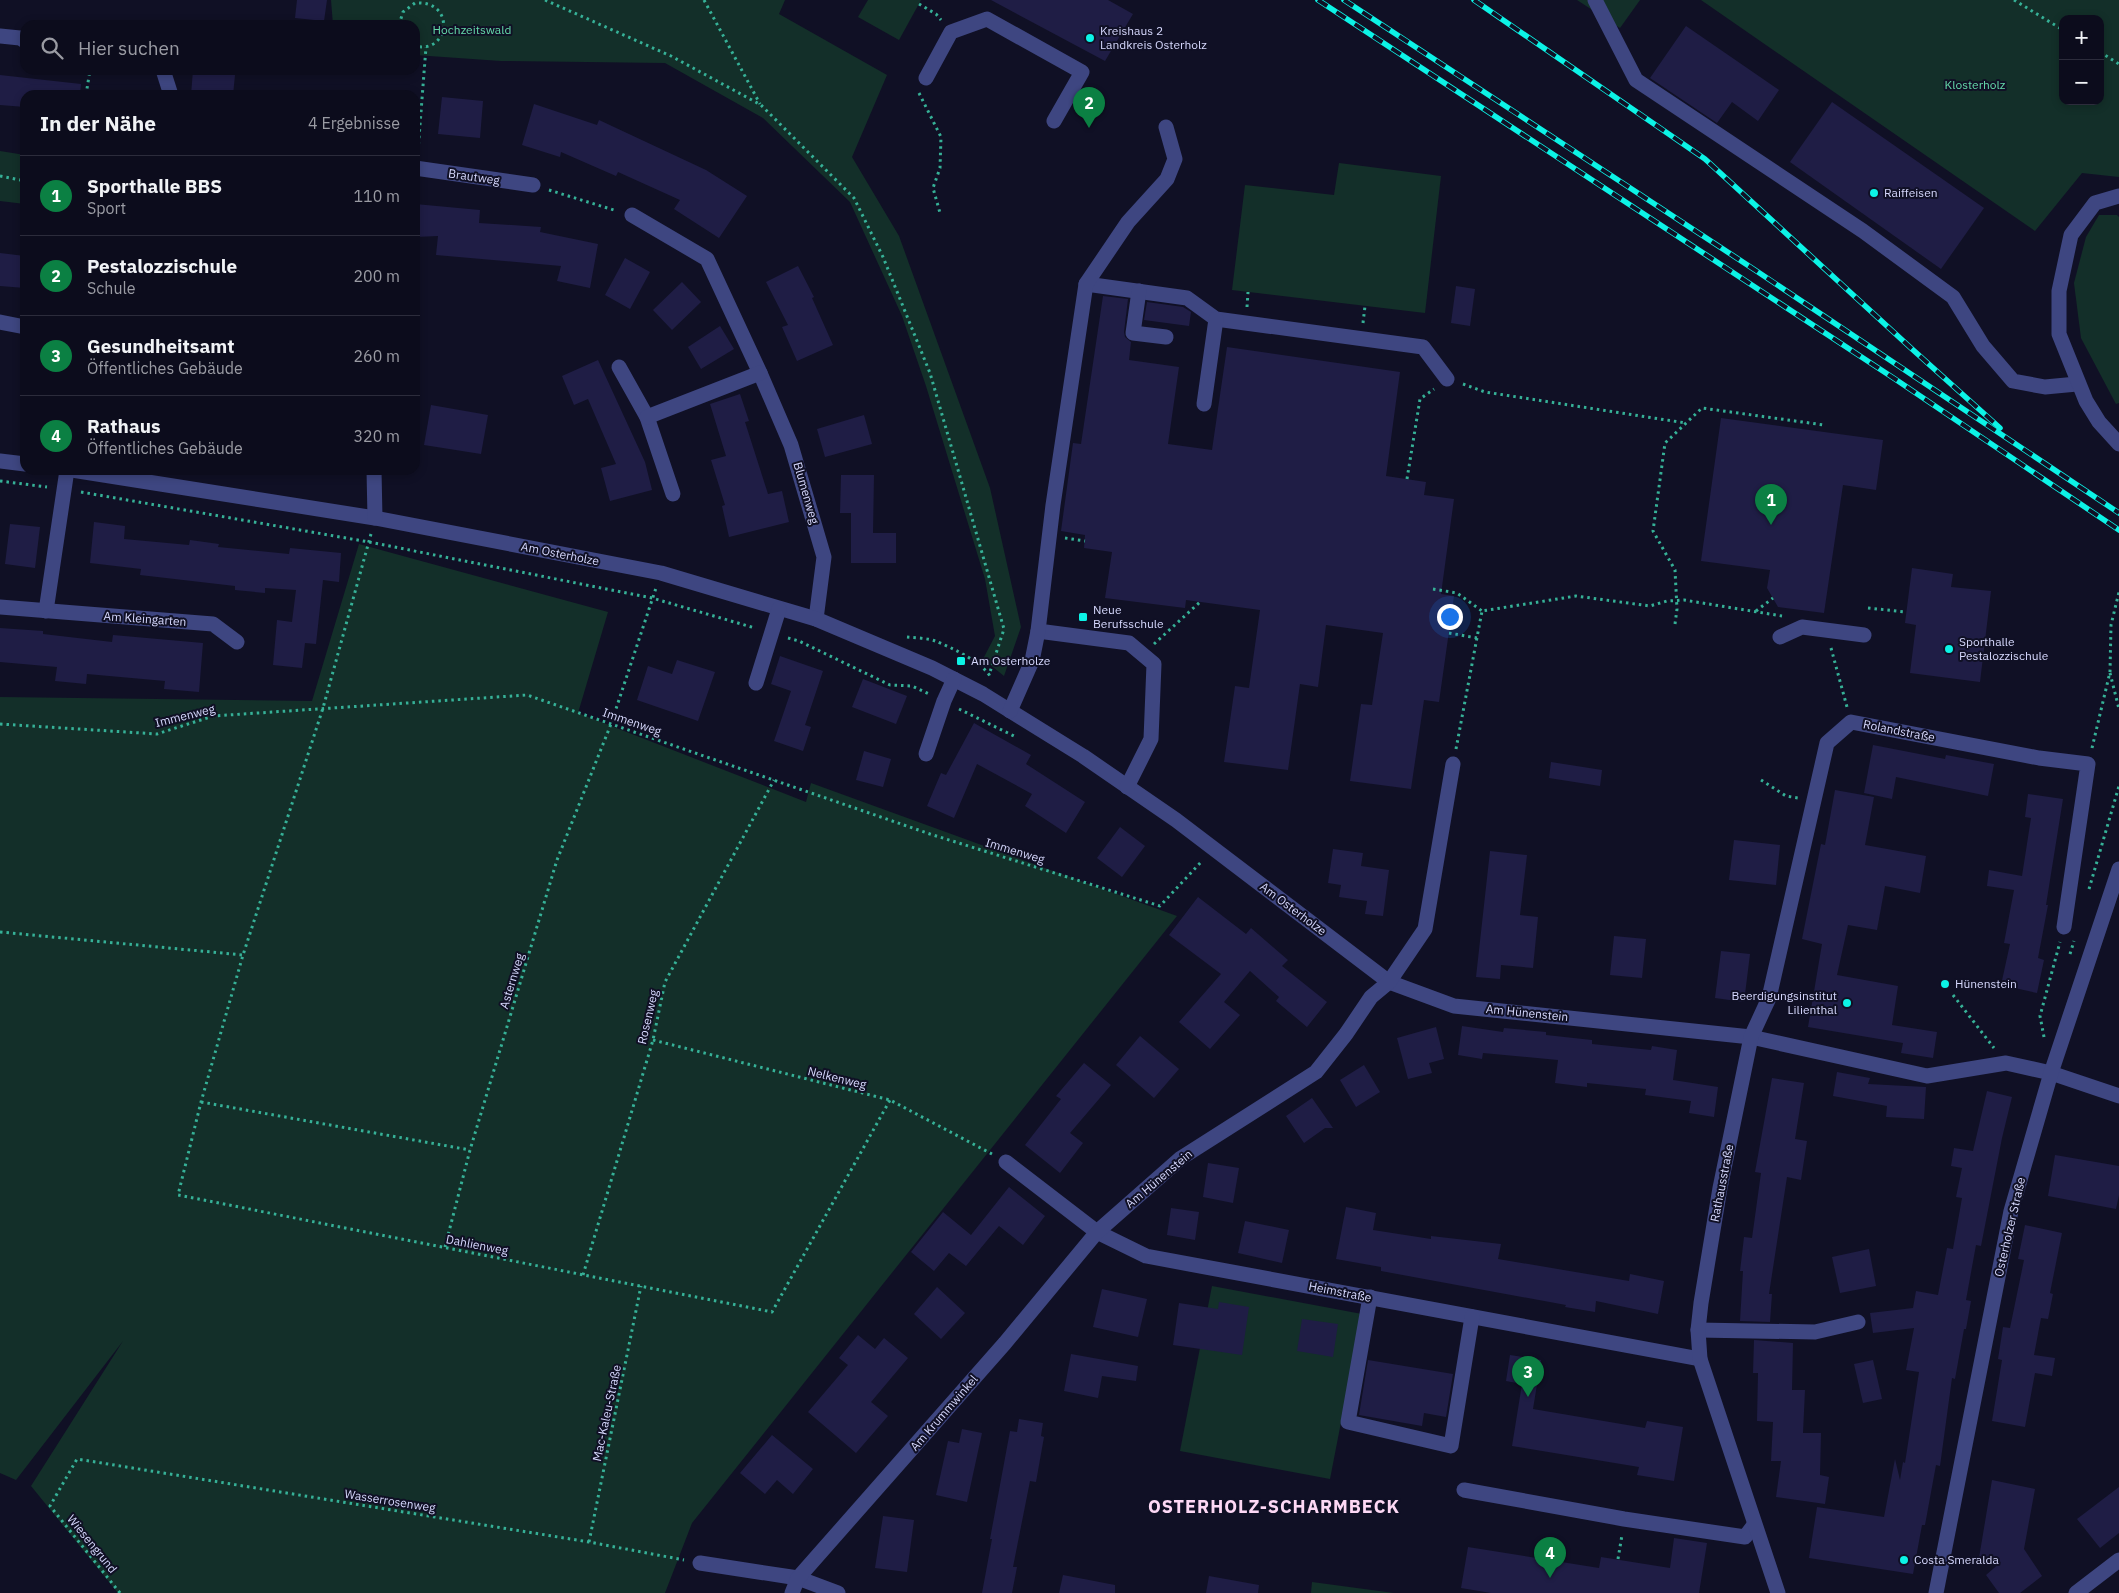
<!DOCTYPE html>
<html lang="de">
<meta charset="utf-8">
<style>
:root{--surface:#0c0c1c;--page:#1a1a29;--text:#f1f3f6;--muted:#9a9ba3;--line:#2c2c3b;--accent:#0b8043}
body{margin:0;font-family:"IBM Plex Sans",sans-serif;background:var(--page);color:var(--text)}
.controls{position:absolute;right:15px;top:15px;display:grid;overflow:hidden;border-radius:10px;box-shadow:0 2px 8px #0003}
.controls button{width:45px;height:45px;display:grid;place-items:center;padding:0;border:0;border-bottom:1px solid var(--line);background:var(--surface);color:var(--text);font:25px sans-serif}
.you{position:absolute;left:1449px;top:616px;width:18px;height:18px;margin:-12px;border:4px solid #fff;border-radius:50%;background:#1a73e8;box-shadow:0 0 0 8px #1a73e833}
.badge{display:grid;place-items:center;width:32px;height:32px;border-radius:50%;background:var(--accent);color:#fff;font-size:16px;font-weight:700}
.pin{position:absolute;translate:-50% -41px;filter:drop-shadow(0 1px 2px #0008)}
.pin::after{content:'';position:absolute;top:26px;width:18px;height:15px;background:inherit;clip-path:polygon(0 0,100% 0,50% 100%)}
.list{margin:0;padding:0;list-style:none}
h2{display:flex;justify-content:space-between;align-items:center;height:65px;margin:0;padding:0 20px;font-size:21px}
h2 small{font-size:16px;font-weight:400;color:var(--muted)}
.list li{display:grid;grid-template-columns:32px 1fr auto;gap:15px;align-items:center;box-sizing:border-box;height:80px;padding:0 20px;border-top:1px solid var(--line)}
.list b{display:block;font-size:19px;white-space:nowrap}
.list p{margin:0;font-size:16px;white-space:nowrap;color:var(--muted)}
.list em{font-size:16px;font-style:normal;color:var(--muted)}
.icon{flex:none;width:28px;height:28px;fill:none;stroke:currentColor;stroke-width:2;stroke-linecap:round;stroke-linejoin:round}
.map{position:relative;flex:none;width:2119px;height:1593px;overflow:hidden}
.search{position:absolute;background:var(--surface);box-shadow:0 2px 8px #0003;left:20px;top:20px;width:400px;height:55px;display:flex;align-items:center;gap:12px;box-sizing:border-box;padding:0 18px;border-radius:15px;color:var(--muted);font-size:19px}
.panel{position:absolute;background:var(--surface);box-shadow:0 2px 8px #0003;left:20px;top:90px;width:400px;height:385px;border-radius:15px}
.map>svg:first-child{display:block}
.green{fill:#132f29;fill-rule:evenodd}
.building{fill:#1f1d45}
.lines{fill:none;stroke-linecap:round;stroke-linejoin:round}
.path{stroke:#36b197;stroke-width:3;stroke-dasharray:2.5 4;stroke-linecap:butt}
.minor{stroke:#3e4681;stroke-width:15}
.rail-casing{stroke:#0cf3e6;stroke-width:5.5}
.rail{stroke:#101025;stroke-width:4;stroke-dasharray:11;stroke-linecap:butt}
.poi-dot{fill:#0cf3e6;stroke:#101025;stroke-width:2}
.labels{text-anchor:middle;stroke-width:4;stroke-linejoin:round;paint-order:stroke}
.park-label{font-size:12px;fill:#65daaa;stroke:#101025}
.poi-label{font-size:12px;fill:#d6d8fd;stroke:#101025;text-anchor:start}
.street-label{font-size:12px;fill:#d6d8fd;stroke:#101025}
.district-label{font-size:18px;font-weight:bold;letter-spacing:1px;fill:#fdd8f5;stroke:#101025}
</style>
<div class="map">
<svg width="2119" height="1593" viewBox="0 0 2119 1593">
<rect width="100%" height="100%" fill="#101025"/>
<g class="green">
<polygon points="331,0 785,0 779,14 887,75 852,157 899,236 990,488 1021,627 1004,676 983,659 995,636 985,579 926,386 902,316 850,202 763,118 665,63 501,61 415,55 415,25 333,25"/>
<polygon points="868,0 921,0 899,40 858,17"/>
<polygon points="1577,0 1640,0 1620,28"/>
<path d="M1701,0H2119V177L2082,173L2035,231ZM2063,19H2100V101H2063Z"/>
<polygon points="0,151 25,155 25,204 0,201"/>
<polygon points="1339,163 1441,176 1425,313 1232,290 1245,185 1334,195"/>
<polygon points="2099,215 2117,215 2119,217 2119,403 2116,404 2081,338 2074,283 2086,237"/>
<polygon points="359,544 608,612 578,713 806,802 811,783 1177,916 692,1523 665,1593 118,1593 31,1486 123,1341 16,1480 0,1473 0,697 312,701"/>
<polygon points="1212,1286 1362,1314 1330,1479 1180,1451"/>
<polygon points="1312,1582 1394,1593 1311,1593"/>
</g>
<g class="building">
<polygon points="297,0 327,0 324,21 295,18"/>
<polygon points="991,0 1108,0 1133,14 1105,61"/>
<polygon points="1686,26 1779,90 1758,121 1732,102 1717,123 1650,78"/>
<polygon points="193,70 235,75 233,95 191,95"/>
<polygon points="0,75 81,84 80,95 25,95 25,107 0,105"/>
<polygon points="442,97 483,101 480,138 438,134"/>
<polygon points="1832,102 1984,208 1941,269 1790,162"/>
<polygon points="534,104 597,125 599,120 706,170 747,196 719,238 674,209 680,200 618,172 616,176 561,152 560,157 522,145"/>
<polygon points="415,204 480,210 479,223 541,227 540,232 598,244 590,288 557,281 561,266 436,255 438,236 415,237"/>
<polygon points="0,253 25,256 25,288 0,286"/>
<polygon points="625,258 650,272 630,309 605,295"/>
<polygon points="798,266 814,297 812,298 833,345 797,361 782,327 788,325 766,282"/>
<polygon points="682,282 701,302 672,330 653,310"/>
<polygon points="1456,286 1475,289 1470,326 1451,323"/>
<polygon points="1103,296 1128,299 1124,332 1125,337 1131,342 1129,360 1179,367 1168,444 1212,450 1227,347 1400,372 1386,476 1426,482 1424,495 1454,499 1441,594 1454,596 1439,702 1424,700 1411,789 1350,781 1361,704 1372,705 1383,633 1326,625 1318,687 1300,684 1288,770 1224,762 1235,686 1249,688 1260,610 1186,600 1185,608 1105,598 1112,552 1084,548 1085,535 1061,531 1073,443 1081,444"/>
<polygon points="1147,302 1183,307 1191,312 1189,326 1144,320"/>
<polygon points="720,326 734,349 701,369 688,347"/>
<polygon points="598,360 645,462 652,490 610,501 601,468 616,464 588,399 574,405 562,376"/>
<polygon points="740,394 749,421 745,422 768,494 782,491 789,522 729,537 722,506 725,505 711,460 726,456 710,404"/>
<polygon points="431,405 488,415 481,454 424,445"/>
<polygon points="864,415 872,444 825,457 817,429"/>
<polygon points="1721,418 1883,440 1876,490 1843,485 1824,613 1778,607 1767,588 1770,570 1701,561"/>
<polygon points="841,475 874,475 873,533 896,533 896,563 851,563 851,513 840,513"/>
<polygon points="94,522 125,526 124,539 189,545 190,540 219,544 218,547 289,554 290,548 341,553 339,582 323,580 316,644 305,643 302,668 273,665 277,620 292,622 296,590 265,588 265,593 235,590 235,586 140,575 141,569 90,563"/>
<polygon points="10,524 40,527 35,568 5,564"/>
<polygon points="1912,568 1953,574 1951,587 1991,591 1980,682 1910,673 1916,625 1905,623"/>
<polygon points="0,628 43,631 43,634 112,642 113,635 203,643 199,692 164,689 165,681 87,674 86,684 55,681 57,667 0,662"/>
<polygon points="780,656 823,671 805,725 811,727 803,751 774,741 791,691 771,684"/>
<polygon points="677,660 715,672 698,721 637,700 648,666 672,674"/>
<polygon points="863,679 907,696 896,724 852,707"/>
<polygon points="974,723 1031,755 1026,764 1085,802 1066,833 1025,806 1032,794 977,764 954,818 927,806 941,773 946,775"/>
<polygon points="1873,745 1945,759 1946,755 1994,764 1988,796 1896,777 1892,799 1864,793"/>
<polygon points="864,751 891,759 883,787 856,780"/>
<polygon points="1551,762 1602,770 1600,786 1549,778"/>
<polygon points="1835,790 1874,797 1865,845 1926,856 1920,893 1885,886 1877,930 1848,925 1837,975 1898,986 1892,1025 1937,1032 1933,1058 1901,1053 1903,1043 1808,1027 1822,944 1802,939 1821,844 1825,845"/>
<polygon points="2028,794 2063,799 2046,905 2048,905 2038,958 2044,960 2037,993 2001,985 2010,944 2004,943 2014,890 1987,886 1989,870 2022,876 2031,818 2025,817"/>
<polygon points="1120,827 1145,846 1122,877 1097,858"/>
<polygon points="1734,840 1780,845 1776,885 1729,880"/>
<polygon points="1333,849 1363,853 1361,866 1389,870 1383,916 1365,914 1367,901 1339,897 1341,885 1328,883"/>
<polygon points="1490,851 1527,855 1520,915 1538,917 1533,968 1501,965 1500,979 1476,977"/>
<polygon points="1198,897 1246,934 1251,928 1288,960 1282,966 1327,1002 1307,1027 1276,1001 1279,997 1250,971 1224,1002 1240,1015 1210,1049 1179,1022 1221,974 1169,935"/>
<polygon points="1614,936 1646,939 1642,978 1610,975"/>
<polygon points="1721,951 1750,954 1744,1002 1715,998"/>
<polygon points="1462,1026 1503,1032 1504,1028 1546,1032 1546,1035 1592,1040 1592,1044 1651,1050 1652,1046 1677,1050 1673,1080 1718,1087 1714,1117 1689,1113 1691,1101 1645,1095 1646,1089 1587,1083 1587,1087 1555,1083 1558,1060 1483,1053 1482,1059 1458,1055"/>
<polygon points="1436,1027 1444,1059 1429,1063 1432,1073 1408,1079 1397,1038"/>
<polygon points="1140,1036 1179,1069 1154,1098 1116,1065"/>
<polygon points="1084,1063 1111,1085 1070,1133 1083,1143 1060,1173 1025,1145 1061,1099 1056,1096"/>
<polygon points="1364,1065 1380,1092 1356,1107 1340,1080"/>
<polygon points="1837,1072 1870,1078 1868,1084 1926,1087 1924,1119 1886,1117 1887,1106 1833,1096"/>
<polygon points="1772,1078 1804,1083 1795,1139 1807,1141 1801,1180 1787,1177 1769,1294 1772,1294 1770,1322 1740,1321 1743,1271 1740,1271 1744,1237 1752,1238 1761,1173 1755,1172"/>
<polygon points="1987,1091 2012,1097 2002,1138 1981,1246 1976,1245 1966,1300 1971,1301 1966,1329 1964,1329 1955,1379 1952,1378 1940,1466 1936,1465 1925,1525 1922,1525 1913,1574 1809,1558 1817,1507 1884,1517 1895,1459 1900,1480 1903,1462 1905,1463 1919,1372 1906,1370 1914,1328 1873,1333 1870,1313 1913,1308 1916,1291 1938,1295 1947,1248 1953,1249 1962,1198 1956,1197 1962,1168 1951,1166 1954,1148 1973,1151"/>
<polygon points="1312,1098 1333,1128 1325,1128 1304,1143 1286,1116"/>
<polygon points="2055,1155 2119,1166 2119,1195 2116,1209 2048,1196"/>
<polygon points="1208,1163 1239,1168 1233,1203 1203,1197"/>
<polygon points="1009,1187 1045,1216 1023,1245 999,1226 966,1266 949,1253 934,1271 911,1252 943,1212 971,1235"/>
<polygon points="1346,1207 1376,1213 1373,1230 1431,1239 1431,1236 1501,1244 1498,1259 1629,1281 1630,1274 1664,1281 1658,1314 1596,1301 1595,1312 1565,1307 1566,1305 1381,1271 1381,1267 1336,1259"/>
<polygon points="1171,1208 1199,1212 1195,1240 1167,1235"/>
<polygon points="1245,1221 1289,1230 1282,1263 1238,1253"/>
<polygon points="2025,1225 2062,1233 2050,1293 2053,1294 2048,1319 2041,1318 2034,1355 2055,1358 2052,1376 2035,1373 2025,1427 1992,1421 2002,1360 1998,1359 2003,1327 2010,1328 2024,1260 2018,1259"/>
<polygon points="1869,1249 1876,1286 1840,1293 1832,1257"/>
<polygon points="937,1287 965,1313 941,1339 914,1314"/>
<polygon points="1102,1289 1147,1299 1138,1337 1093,1327"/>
<polygon points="1219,1302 1249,1307 1242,1355 1173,1345 1179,1303 1218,1309"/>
<polygon points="1302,1319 1338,1324 1333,1357 1297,1351"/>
<polygon points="858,1335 875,1349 884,1338 908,1358 871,1402 888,1416 856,1453 808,1412 848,1365 839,1358"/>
<polygon points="1754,1340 1793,1343 1792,1390 1805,1390 1803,1433 1821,1433 1820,1475 1829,1477 1825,1504 1776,1497 1781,1461 1771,1461 1773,1422 1757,1421 1758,1373 1753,1373"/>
<polygon points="1071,1354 1138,1366 1136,1381 1102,1376 1098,1398 1064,1391"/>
<polygon points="1510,1355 1541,1360 1533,1409 1645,1428 1647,1421 1683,1427 1674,1481 1637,1475 1639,1467 1512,1446 1522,1384 1506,1381"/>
<polygon points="1368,1360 1453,1374 1446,1417 1424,1413 1422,1426 1359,1415"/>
<polygon points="1873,1360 1882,1399 1863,1403 1854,1364"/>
<polygon points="1019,1419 1043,1423 1041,1436 1044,1437 1036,1482 1030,1481 1013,1567 1017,1567 1012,1593 982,1593 992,1539 990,1539 1010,1431 1017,1432"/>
<polygon points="962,1429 982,1433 967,1502 936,1495 948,1441 959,1443"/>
<polygon points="772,1435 813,1469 793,1494 777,1480 765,1494 740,1473"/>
<polygon points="1992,1480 2035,1489 2024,1549 2042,1576 2020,1593 1999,1593 1986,1575 2001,1562 1979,1558"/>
<polygon points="2119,1487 2119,1533 2100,1548 2077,1519"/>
<polygon points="883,1516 914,1520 907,1572 875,1568"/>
<polygon points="1674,1538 1707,1543 1699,1593 1491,1593 1461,1588 1468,1547 1599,1568 1601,1557 1670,1568"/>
<polygon points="1063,1575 1115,1585 1115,1593 1059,1593"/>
<polygon points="1209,1576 1259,1585 1258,1593 1206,1593"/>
</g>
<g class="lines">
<g class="path">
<polyline points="545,0 671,56 761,105 854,198 883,257 930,373 1004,629 989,675"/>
<polyline points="704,0 760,104"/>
<polyline points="2014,0 2063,30"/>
<polyline points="919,4 936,14 941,20"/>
<path d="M399,25L403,12L415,3C457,0 449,55 415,46"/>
<polyline points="2100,52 2119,64"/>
<polyline points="919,93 941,137 940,168 933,188 940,213"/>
<polyline points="86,95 90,70"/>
<polyline points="418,151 426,47"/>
<polyline points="0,176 25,181"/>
<polyline points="549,190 617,211"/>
<polyline points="1247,307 1248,292"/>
<polyline points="1363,323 1365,306"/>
<polyline points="1463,384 1485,392 1686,423"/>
<polyline points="1407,479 1420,399 1434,389"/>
<polyline points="0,481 47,487"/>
<polyline points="81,492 369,542 652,598 755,628"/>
<polyline points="371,534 323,708 243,955 201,1102 178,1195 772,1312 890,1100"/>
<polyline points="1065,538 1085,541"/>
<polyline points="1433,589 1457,593 1482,611"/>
<polyline points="1868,608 1906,612"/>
<polyline points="1756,611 1773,598"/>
<polyline points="1675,624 1677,609 1675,570 1653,531 1665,443 1702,408 1824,425"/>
<polyline points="1449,633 1477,638"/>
<path d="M907,637C916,638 927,638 935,641C951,647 984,663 991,678"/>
<polyline points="788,638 799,641 890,685 912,686 929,694"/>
<polyline points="1154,644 1200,602"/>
<polyline points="1831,648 1847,707"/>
<polyline points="2110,673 2119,709"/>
<polyline points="959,709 1014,736"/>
<polyline points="0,724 157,734 213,716 527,695 930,834 1160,906 1202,861"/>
<polyline points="2092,748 2110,672 2111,625 2119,592"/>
<polyline points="1456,749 1482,611 1576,596 1650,606 1667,601 1684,600 1782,616"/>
<polyline points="1761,780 1786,796 1798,798"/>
<polyline points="2089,889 2119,786"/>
<polyline points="0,932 243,955"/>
<polyline points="2070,954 2074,941"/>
<polyline points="1953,995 1994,1048"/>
<polyline points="2044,1037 2040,1016 2060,942"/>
<polyline points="653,1040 890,1100 992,1154"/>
<polyline points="201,1102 470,1150"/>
<polyline points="445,1247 470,1150 557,860 611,724 656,588"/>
<polyline points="583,1275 653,1040 665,982 774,780"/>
<polyline points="589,1542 641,1286"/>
<polyline points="1618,1559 1622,1535"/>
<polyline points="120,1593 50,1506 77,1459 589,1542 684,1560"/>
</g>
<g class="minor">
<polyline points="1595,0 1636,80 1863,231 1953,297 1983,346 2013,381 2045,387 2077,384"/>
<polyline points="0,36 20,38 25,41"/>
<polyline points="163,70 171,95"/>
<polyline points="926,78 951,32 987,19 1082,72 1054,121"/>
<polyline points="415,168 533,185"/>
<polyline points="2119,196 2095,203 2071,235 2059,291 2059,334 2086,401 2099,422 2119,444"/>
<polyline points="632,215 707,259 760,373 791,445 824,557 816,619"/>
<polyline points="1086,284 1187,298 1216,319 1423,347 1447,379"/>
<polyline points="1139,291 1133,333 1166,337"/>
<polyline points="0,322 25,327"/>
<polyline points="619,367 647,417 673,494"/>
<polyline points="1204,404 1216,319"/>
<polyline points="647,417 760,373"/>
<polyline points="0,461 25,464"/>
<polyline points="72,470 375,518 661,573 816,619 932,668 983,694 1083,756 1176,820 1389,982 1454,1006 1751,1037 1927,1076 2006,1063 2051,1073 2119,1096"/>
<polyline points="374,470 375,518"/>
<polyline points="0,607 213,624 237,642"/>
<polyline points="46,611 67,470"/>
<polyline points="1038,631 1129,643 1154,664 1151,739 1127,787"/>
<polyline points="1780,637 1802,627 1864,635"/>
<polyline points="756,683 779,609"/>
<polyline points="1010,711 1032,661 1038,631 1053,505 1086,284 1128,222 1167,179 1175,159 1166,127"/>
<polyline points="926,754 944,701 954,679"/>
<polyline points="1006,1162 1097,1232 1146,1256 1700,1359"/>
<polyline points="1370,1297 1348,1422 1451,1446 1472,1317"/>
<polyline points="1698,1330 1815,1332 1858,1322"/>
<polyline points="1464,1490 1624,1519 1745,1537 1754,1525"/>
<polyline points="700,1563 798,1578 838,1593"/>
<polyline points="792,1593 798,1578 1005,1343 1097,1232 1181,1158 1316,1072 1346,1034 1371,997 1389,982 1425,929 1453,764"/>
<polyline points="1778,1593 1700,1359 1698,1330 1701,1303 1720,1188 1751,1037 1769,998 1827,743 1851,722 2039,758 2088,764 2064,927"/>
<polyline points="1936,1593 2011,1211 2051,1073 2119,869"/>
<polyline points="2076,1593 2119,1560"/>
</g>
<defs>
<g id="rail">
<polyline points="1318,0 1895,379 2119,530"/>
<polyline points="1344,0 1758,272 2119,513"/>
<polyline points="1474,0 1705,159 1912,349 2000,428"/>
</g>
</defs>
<use href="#rail" class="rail-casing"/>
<use href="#rail" class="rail"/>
</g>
<g class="poi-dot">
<circle cx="1090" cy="38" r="5"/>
<circle cx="1874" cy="193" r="5"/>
<rect x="1078" y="612" width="10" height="10" rx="2.5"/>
<circle cx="1949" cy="649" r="5"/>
<rect x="956" y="656" width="10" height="10" rx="2.5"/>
<circle cx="1945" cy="984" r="5"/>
<circle cx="1847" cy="1003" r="5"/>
<circle cx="1904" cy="1560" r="5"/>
</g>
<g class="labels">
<g class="park-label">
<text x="472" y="34">Hochzeitswald</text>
<text x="1975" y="89">Klosterholz</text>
</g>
<g class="poi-label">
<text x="1100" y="35">Kreishaus 2<tspan x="1100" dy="14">Landkreis Osterholz</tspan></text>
<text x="1884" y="197">Raiffeisen</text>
<text x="1093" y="614">Neue<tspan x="1093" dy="14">Berufsschule</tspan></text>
<text x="1959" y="646">Sporthalle<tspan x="1959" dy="14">Pestalozzischule</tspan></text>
<text x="971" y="665">Am Osterholze</text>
<text x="1955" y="988">Hünenstein</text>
<text x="1837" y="1000" text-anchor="end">Beerdigungsinstitut<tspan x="1837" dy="14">Lilienthal</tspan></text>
<text x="1914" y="1564">Costa Smeralda</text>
</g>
<g class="street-label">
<text transform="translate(474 177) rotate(8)" y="4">Brautweg</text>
<text transform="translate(806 493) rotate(74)" y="4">Blumenweg</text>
<text transform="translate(560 554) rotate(11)" y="4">Am Osterholze</text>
<text transform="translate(145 619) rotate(4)" y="4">Am Kleingarten</text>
<text transform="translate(185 716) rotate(-14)" y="4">Immenweg</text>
<text transform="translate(632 722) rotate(19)" y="4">Immenweg</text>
<text transform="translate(1899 731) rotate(11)" y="4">Rolandstraße</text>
<text transform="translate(1015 851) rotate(17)" y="4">Immenweg</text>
<text transform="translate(1293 909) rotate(37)" y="4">Am Osterholze</text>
<text transform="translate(512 981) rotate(-73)" y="4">Asternweg</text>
<text transform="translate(1527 1013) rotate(6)" y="4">Am Hünenstein</text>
<text transform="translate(648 1017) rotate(-77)" y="4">Rosenweg</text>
<text transform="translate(837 1078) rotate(14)" y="4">Nelkenweg</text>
<text transform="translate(1159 1179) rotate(-40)" y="4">Am Hünenstein</text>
<text transform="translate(1722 1183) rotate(-79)" y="4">Rathausstraße</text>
<text transform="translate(2010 1227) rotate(-77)" y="4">Osterholzer Straße</text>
<text transform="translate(477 1245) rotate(11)" y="4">Dahlienweg</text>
<text transform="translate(1340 1292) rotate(11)" y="4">Heimstraße</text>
<text transform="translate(607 1413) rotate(-78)" y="4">Mac-Kaleu-Straße</text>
<text transform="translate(944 1413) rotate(-49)" y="4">Am Krummwinkel</text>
<text transform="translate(390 1501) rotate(9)" y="4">Wasserrosenweg</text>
<text transform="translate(92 1544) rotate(51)" y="4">Wiesengrund</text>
</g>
<g class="district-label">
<text x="1274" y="1513">OSTERHOLZ-SCHARMBECK</text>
</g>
</g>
</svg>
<div class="controls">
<button>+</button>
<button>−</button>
</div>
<div class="you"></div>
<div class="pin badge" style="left:1771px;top:525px">1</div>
<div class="pin badge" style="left:1089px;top:128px">2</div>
<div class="pin badge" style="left:1528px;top:1397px">3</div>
<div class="pin badge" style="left:1550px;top:1578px">4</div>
<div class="search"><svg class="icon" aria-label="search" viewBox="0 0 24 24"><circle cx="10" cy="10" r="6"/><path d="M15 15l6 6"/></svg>Hier suchen</div>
<section class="panel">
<h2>In der Nähe<small>4 Ergebnisse</small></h2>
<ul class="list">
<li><span class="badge">1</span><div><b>Sporthalle BBS</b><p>Sport</p></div><em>110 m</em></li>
<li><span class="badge">2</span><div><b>Pestalozzischule</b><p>Schule</p></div><em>200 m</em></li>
<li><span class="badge">3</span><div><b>Gesundheitsamt</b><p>Öffentliches Gebäude</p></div><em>260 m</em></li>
<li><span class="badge">4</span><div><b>Rathaus</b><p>Öffentliches Gebäude</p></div><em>320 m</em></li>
</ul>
</section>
</div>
